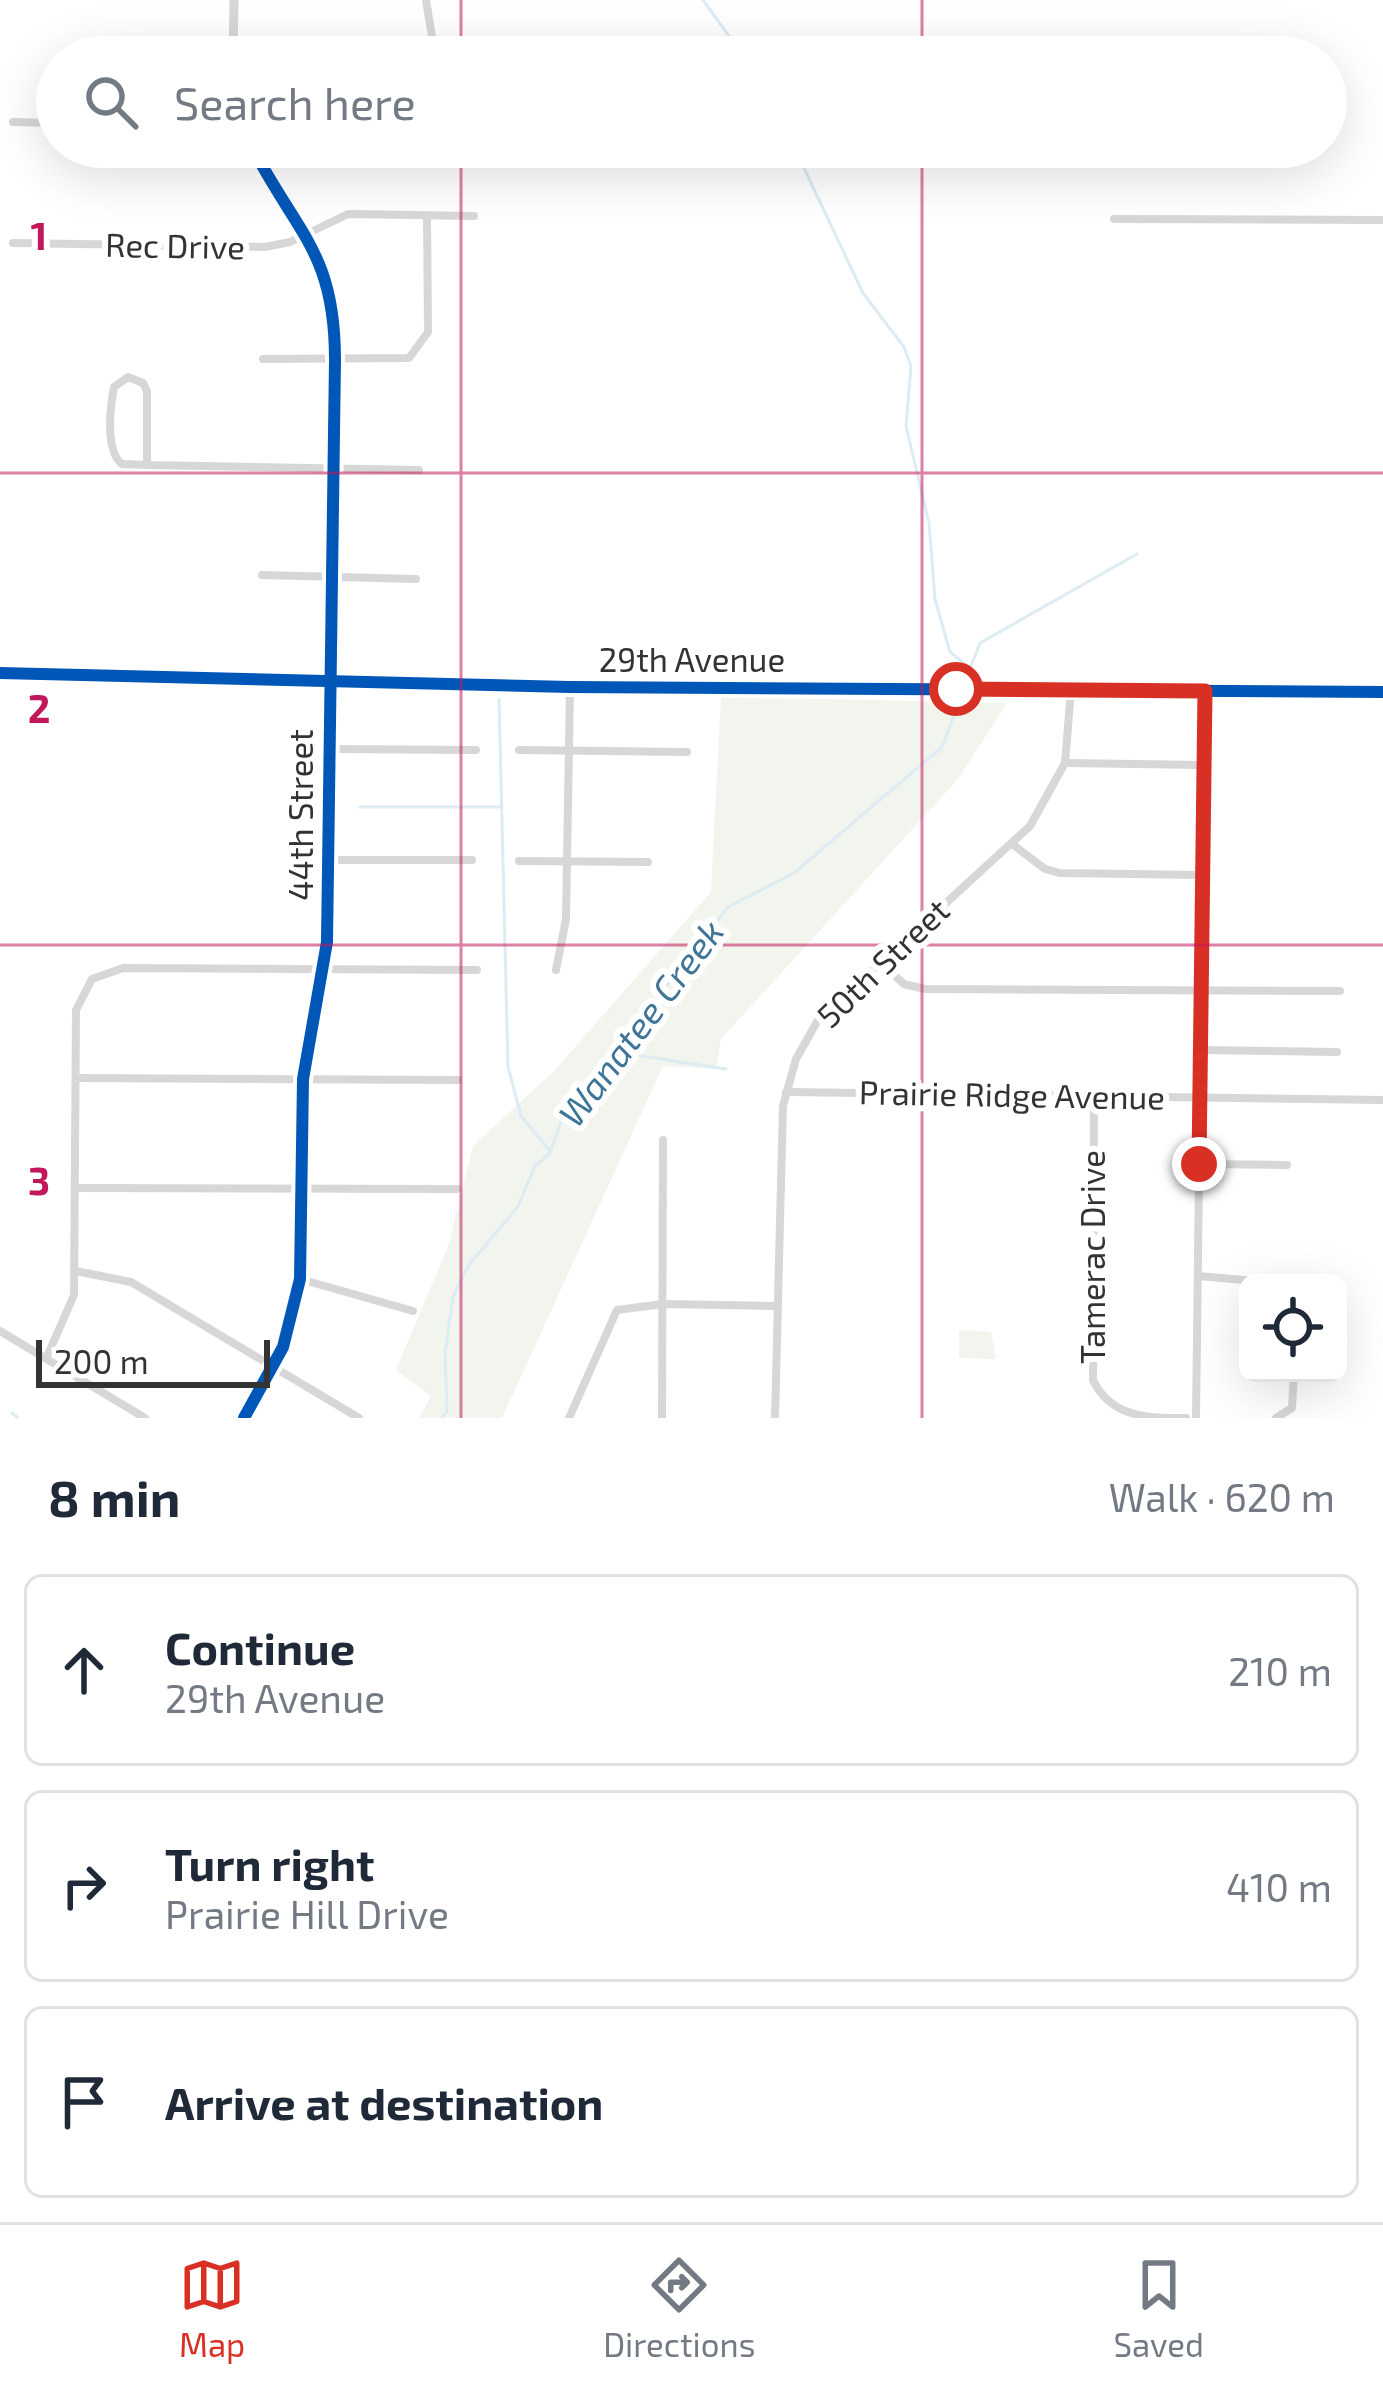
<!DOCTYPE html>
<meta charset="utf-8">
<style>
:root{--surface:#fff;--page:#f2f2f3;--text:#1f2937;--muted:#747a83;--line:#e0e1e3;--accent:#d93025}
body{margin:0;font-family:"Exo 2",sans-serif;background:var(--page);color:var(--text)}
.controls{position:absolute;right:36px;bottom:36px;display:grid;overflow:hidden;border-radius:18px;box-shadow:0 12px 48px #0002}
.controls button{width:108px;height:108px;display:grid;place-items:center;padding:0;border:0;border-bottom:3px solid var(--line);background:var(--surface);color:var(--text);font:60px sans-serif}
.scale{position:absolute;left:36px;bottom:30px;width:234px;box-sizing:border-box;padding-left:12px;border:6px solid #333;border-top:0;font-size:33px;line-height:42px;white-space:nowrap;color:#333;-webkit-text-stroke:9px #fff;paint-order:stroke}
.stop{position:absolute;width:36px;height:36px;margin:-27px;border:9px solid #d93025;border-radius:50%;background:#fff}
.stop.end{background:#d93025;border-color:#fff;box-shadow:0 3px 12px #0008}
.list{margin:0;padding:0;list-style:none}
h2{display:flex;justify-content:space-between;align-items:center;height:156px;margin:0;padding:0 48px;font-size:51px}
h2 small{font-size:39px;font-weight:400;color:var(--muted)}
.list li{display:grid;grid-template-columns:78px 1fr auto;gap:36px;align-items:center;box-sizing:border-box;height:192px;margin:0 24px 24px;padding:0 24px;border:3px solid var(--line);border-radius:18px}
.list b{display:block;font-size:45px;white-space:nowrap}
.list p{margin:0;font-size:39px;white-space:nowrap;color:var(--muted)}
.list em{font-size:39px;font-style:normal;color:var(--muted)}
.icon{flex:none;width:66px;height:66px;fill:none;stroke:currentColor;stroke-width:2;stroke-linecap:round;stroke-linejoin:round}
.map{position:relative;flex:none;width:1383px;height:1418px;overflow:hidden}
.search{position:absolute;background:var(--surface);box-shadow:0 12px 48px #0002;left:36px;right:36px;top:36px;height:132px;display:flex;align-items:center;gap:30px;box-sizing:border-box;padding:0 42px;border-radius:66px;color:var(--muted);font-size:45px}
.sheet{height:804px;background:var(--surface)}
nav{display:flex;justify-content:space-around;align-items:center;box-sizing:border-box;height:168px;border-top:3px solid var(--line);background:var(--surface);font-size:33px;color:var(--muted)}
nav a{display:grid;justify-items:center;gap:6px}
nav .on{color:var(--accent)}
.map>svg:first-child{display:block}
.green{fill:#f1f5ed}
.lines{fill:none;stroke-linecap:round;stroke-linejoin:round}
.stream{stroke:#ddebf3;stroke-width:3}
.minor{stroke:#d7d7d7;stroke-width:8}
.tertiary{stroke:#d7d7d7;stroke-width:9}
.cycleway-casing{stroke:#fff;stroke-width:20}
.cycleway{stroke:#0057b8;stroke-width:12}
.route{stroke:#d93025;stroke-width:15}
.grid{fill:none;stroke:#c2185b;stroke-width:3;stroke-opacity:0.55}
.labels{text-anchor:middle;stroke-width:12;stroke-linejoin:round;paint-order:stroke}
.street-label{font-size:33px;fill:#333;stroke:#fff}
.water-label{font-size:36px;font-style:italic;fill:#3f7597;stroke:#fff}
.grid-label{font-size:39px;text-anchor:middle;font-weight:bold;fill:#c2185b;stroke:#fff;stroke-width:12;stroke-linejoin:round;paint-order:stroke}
</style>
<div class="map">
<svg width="1383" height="1418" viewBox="0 0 1383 1418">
<rect width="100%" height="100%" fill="#fff"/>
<g class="green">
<polygon points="721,697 1007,703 958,779 721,1039 716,1069 663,1066 502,1418 419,1418 431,1396 396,1370 449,1244 473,1146 554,1071 711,892"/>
<polygon points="959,1330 991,1332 996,1359 959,1358"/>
</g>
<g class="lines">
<g class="stream">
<polyline points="703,0 744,57"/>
<polyline points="794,147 863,293 904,347 911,366 906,426 929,523 935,599 950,652 970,668 980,643 1137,554"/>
<polyline points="499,699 508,1067 521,1116 550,1151"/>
<polyline points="360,807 502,807"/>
<polyline points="616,1052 726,1069"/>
<polyline points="12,1413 18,1418"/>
<polyline points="442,1418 447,1411 445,1353 453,1297 468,1266 517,1208 535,1166 550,1153 562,1119 728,907 794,873 942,747 957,707"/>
</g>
<g class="minor">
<polyline points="426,0 432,37 427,57"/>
<polyline points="13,122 57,123"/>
<polyline points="1114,219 1383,220"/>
<polyline points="13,243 265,247 290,242 348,214 474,216"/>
<polyline points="263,359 409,358 428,332 427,216"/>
<path d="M147,465V391L143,383L128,377L114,387C110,408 105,451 122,464L147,465L419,470"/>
<polyline points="262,575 416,579"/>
<polyline points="329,749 476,750"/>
<polyline points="519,750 687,752"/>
<polyline points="1065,763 1204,765"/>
<polyline points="1012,844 1045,869 1060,873 1203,875"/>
<polyline points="328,860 472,860"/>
<polyline points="519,861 648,862"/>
<polyline points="880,962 904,984 925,989 1340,991"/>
<polyline points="556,970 566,919 570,687"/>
<polyline points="1201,1050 1337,1052"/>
<polyline points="76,1078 458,1080"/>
<polyline points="786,1092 1383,1100"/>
<path d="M1094,1097L1093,1380C1111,1418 1148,1418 1186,1418"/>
<polyline points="1199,1164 1287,1165"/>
<polyline points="76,1188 457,1189"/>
<polyline points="76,1271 131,1282 359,1418"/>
<polyline points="1198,1276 1278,1283"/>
<polyline points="300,1279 413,1311"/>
<polyline points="0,1331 145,1418"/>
<polyline points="46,1359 74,1295 76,1010 92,979 123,968 477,970"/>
<polyline points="569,1418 617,1310 663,1304 777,1306"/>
<polyline points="662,1418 663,1140"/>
<polyline points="775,1418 783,1106 796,1059 818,1020 1030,826 1065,763 1071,690"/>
<polyline points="1196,1418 1205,691"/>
<polyline points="1276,1418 1292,1408 1294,1373"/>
</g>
<g class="tertiary">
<polyline points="233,57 234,0"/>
<polyline points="0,673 570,687 1383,692"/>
<path d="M244,1418L283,1347L300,1279L303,1079L327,942L335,360C335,252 297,234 252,147"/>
</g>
<defs>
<g id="cycleway">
<polyline points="0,673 570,687 1383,692"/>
<path d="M244,1418L283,1347L300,1279L303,1079L327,942L335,360C335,252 297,234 252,147"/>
</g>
</defs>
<use href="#cycleway" class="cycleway-casing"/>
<use href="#cycleway" class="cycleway"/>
</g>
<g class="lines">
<polyline class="route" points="956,689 1205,691 1199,1164"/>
</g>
<path class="grid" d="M461,0V57M922,0V57M461,147V1418M922,147V1418M0,473H1383M0,945H1383"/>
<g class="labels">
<g class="street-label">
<text transform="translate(175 246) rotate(1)" y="12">Rec Drive</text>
<text x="692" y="672">29th Avenue</text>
<text transform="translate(301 815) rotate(-90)" y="12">44th Street</text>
<text transform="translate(883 963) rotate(-44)" y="12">50th Street</text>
<text transform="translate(1012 1095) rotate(1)" y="12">Prairie Ridge Avenue</text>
<text transform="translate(1093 1257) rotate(-90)" y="12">Tamerac Drive</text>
</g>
<g class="water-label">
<text transform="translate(641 1023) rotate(-53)" y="13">Wanatee Creek</text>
</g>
</g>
<g class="grid-label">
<text x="39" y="250">1</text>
<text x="39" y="723">2</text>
<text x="39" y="1195">3</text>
</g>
</svg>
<div class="controls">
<button><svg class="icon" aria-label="locate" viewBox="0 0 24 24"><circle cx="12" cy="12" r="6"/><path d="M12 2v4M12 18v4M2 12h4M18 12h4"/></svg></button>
</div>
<div class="scale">200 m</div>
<div class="stop" style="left:956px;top:689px"></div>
<div class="stop end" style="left:1199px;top:1164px"></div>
<div class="search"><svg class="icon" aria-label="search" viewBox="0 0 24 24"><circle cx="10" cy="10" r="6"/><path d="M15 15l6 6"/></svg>Search here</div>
</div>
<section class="sheet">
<h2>8 min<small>Walk · 620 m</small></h2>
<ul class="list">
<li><svg class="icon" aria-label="ahead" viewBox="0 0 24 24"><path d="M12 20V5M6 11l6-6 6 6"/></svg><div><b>Continue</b><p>29th Avenue</p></div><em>210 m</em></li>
<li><svg class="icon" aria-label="right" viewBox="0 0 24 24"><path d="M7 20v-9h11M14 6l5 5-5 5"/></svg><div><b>Turn right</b><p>Prairie Hill Drive</p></div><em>410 m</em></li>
<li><svg class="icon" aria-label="arrive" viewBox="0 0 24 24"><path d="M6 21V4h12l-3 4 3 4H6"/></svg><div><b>Arrive at destination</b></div></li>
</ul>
</section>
<nav>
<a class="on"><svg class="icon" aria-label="map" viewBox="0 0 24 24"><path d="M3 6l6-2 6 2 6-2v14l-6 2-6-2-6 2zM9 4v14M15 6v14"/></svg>Map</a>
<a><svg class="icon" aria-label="directions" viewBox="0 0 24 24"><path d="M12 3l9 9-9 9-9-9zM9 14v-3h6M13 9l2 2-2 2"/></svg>Directions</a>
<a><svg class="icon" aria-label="saved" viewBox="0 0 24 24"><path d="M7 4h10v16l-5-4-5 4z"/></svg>Saved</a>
</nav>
